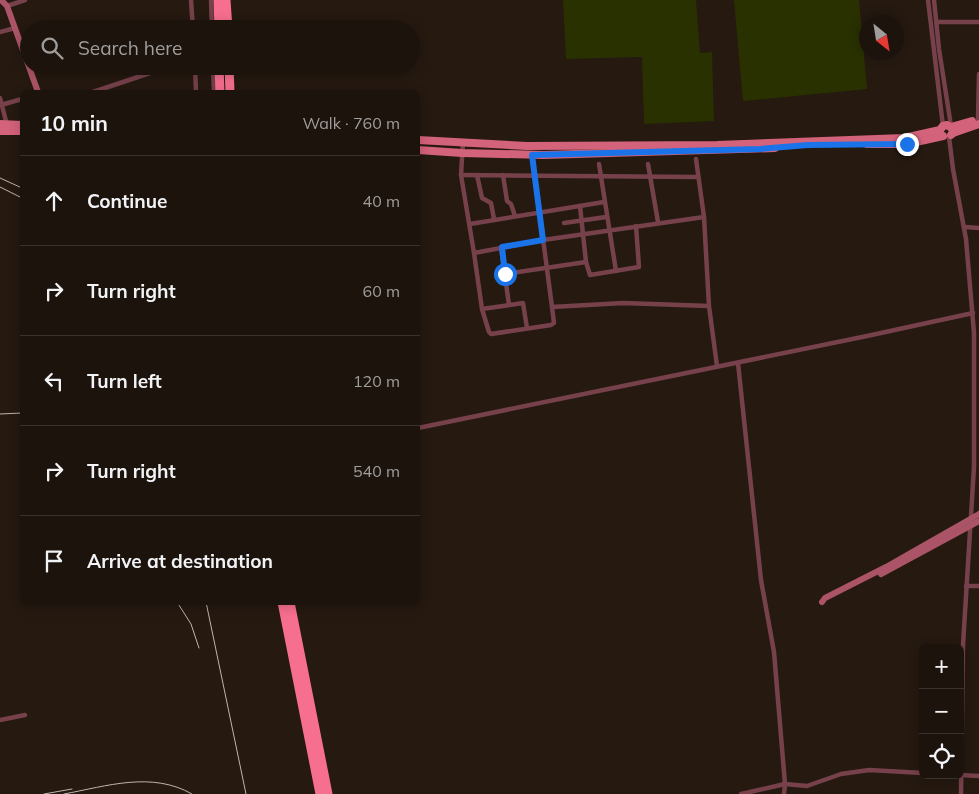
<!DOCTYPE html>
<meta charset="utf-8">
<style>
:root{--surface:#1c130c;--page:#29201a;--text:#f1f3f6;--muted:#a09e9d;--line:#3a322d}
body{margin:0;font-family:Mulish,sans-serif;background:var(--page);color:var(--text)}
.controls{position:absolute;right:15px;bottom:15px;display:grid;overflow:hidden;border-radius:8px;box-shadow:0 2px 12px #0003}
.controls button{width:45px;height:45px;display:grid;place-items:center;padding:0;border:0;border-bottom:1px solid var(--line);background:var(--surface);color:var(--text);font:25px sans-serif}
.compass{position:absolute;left:859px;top:15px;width:45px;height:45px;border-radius:50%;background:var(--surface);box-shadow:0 2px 12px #0003;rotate:150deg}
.stop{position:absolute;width:15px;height:15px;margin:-11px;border:4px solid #1a73e8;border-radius:50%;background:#fff}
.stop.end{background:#1a73e8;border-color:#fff;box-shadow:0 1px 5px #0008}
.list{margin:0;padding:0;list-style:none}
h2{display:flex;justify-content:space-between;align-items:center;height:65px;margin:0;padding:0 20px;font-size:21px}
h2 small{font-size:16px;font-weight:400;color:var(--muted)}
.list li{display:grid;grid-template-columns:32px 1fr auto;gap:15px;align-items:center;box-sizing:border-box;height:90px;padding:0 20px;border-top:1px solid var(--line)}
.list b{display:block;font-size:19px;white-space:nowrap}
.list em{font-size:16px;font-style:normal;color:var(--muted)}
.icon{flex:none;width:28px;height:28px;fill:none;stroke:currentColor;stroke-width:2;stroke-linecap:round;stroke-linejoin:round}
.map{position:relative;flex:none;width:979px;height:794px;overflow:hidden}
.search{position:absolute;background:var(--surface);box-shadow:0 2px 12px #0003;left:20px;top:20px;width:400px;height:55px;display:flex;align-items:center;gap:12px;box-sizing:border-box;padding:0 18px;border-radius:28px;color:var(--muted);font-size:19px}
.panel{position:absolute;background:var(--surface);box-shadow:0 2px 12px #0003;left:20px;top:90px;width:400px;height:515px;border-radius:8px}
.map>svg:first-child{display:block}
.pitch{fill:#293100}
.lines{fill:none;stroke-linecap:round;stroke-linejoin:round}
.street{stroke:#77414c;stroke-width:4.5}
.secondary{stroke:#ab5467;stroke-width:6}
.primary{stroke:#d3627b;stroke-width:8}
.highway{stroke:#f76f8e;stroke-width:9}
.rail{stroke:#bfb5ae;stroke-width:1}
.route{stroke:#1a73e8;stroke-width:6}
</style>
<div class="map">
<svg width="979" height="794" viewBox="0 0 979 794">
<rect width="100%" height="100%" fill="#251910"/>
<g class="pitch">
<polygon points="563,0 696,0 700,53 712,52 714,121 644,124 642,57 566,59"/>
<polygon points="734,0 859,0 867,89 743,101"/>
</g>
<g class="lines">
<g class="street">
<polyline points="191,0 193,29"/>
<polyline points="211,0 212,29"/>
<polyline points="928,0 943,126"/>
<polyline points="934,0 939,49 951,126"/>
<polyline points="7,6 25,0"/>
<polyline points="936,22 979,22"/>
<polyline points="0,32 15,28"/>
<polyline points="195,66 196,92"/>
<polyline points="213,66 214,92"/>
<polyline points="93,92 171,66"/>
<polyline points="0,98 7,125"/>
<polyline points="1,105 22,99"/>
<polyline points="978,119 979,74"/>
<polyline points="949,137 953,169 966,239 974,333 974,467 963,645 961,794"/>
<polyline points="463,142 461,175 474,253 543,240 704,217 696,159"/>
<polyline points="532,155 552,307 623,303 709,306"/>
<polyline points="599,164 616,271"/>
<polyline points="648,164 658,222"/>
<polyline points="461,175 698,177"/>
<polyline points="477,175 482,198 491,203 494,219"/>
<polyline points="503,175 507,201 511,204 515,216"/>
<polyline points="580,206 586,262 590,275 639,267 636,226"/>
<polyline points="704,217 709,306 717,366"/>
<polyline points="564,223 606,217"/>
<polyline points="470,224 604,202"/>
<polyline points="965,227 979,228"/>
<polyline points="501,247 509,305"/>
<polyline points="474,253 482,309 489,332 491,334 551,325 554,323 552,307"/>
<polyline points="505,274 586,262"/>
<polyline points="482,309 523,303 527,328"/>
<polyline points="738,363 761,580 774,652 785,784 784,794"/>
<polyline points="418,428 867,336 973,313"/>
<polyline points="966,586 979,586"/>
<polyline points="0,720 25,715"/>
<polyline points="960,775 979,776"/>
<polyline points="741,794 785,784 807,786 841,774 869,770 923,773"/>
</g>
<g class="secondary">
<polyline points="1,0 7,6 38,92"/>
<polyline points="881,574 979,521"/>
<polyline points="822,602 825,598 886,567 979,514"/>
</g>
<g class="primary">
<polyline points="0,124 22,125"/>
<polyline points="951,127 972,121"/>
<polyline points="0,131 22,131"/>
<polyline points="951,135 953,133 979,124"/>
<polyline points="418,140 527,146 717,145 904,138 940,130 943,126 947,125 952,128 953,133"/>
<polyline points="867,144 907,144 943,136"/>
<polyline points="418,150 462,153 544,155 775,148"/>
</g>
<g class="highway">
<polyline points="218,0 219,29"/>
<polyline points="226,0 228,29"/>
<polyline points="219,66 220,92"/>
<polyline points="229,66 230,92"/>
<polyline points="282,602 320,794"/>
<polyline points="290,602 328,794"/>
</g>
<g class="rail">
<polyline points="0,178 22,188"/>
<polyline points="0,187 22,198"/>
<polyline points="0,414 22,413"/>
<polyline points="177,602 191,624 199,648"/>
<polyline points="206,602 246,794"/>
<polyline points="44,794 72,789"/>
<path d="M64,794C107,786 152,771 192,794"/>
</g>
</g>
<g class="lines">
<polyline class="route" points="505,274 502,247 543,240 532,155 760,149 808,145 907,144"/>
</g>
</svg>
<div class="controls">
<button>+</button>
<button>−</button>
<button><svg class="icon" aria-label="locate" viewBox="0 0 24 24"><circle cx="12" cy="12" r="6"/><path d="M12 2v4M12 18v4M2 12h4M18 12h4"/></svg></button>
</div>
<svg class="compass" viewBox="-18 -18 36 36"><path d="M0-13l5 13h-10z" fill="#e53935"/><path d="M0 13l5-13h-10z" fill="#a09e9d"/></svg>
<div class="stop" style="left:505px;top:274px"></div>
<div class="stop end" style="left:907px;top:144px"></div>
<div class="search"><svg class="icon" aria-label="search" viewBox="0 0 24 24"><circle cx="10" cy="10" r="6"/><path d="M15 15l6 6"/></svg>Search here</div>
<section class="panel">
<h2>10 min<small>Walk · 760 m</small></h2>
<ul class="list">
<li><svg class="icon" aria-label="ahead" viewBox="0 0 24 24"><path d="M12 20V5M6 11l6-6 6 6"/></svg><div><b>Continue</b></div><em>40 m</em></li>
<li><svg class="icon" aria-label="right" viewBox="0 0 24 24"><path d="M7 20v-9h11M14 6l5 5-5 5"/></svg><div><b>Turn right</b></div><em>60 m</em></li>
<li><svg class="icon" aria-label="left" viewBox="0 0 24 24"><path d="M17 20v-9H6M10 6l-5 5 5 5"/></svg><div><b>Turn left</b></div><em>120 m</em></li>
<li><svg class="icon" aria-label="right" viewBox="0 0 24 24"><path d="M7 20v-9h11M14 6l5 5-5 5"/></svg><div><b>Turn right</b></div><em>540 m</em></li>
<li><svg class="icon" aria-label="arrive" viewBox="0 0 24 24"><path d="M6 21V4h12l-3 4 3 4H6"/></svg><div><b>Arrive at destination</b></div></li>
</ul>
</section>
</div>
